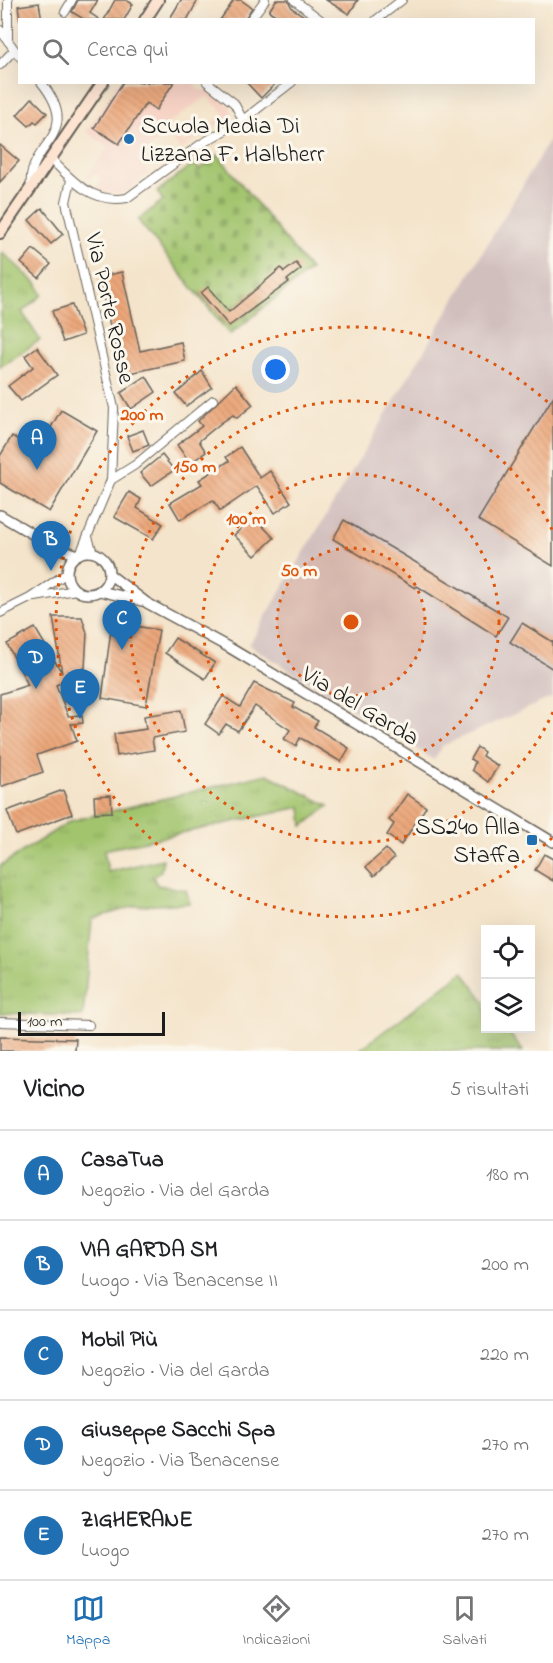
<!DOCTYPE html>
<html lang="it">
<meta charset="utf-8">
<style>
:root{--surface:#fff;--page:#f2f2f2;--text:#202124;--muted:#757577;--line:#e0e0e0;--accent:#1f6fb2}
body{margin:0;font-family:"Indie Flower",sans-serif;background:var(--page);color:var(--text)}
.controls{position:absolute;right:18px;bottom:18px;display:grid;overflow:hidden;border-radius:0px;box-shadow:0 6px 24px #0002}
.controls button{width:54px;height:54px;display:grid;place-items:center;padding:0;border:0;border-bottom:2px solid var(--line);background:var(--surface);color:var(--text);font:30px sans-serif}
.scale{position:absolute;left:18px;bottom:15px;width:147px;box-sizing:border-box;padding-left:6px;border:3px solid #1c1c1c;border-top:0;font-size:16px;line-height:21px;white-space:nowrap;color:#1c1c1c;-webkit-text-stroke:4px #fbf7ec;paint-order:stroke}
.you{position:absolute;left:276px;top:370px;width:21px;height:21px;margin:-15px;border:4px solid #fff;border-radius:50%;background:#1a73e8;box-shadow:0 0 0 9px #1a73e833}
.badge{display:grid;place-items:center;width:39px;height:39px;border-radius:50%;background:var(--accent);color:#fff;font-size:20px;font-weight:700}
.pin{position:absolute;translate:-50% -50px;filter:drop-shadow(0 2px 3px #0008)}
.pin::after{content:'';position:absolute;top:32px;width:21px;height:18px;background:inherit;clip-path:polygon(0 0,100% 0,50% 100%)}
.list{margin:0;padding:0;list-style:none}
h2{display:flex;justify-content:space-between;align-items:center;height:78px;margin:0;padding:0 24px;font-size:26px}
h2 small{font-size:20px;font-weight:400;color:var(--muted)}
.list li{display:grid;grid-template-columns:39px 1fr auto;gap:18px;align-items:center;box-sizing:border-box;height:90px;padding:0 24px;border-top:2px solid var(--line)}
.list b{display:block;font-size:22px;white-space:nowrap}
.list p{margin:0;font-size:20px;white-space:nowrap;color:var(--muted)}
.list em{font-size:20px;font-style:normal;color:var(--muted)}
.icon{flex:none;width:33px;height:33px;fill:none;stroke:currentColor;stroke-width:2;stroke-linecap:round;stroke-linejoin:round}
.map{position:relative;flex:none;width:553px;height:1051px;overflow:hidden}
.search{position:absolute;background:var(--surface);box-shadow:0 6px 24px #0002;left:18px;right:18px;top:18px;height:66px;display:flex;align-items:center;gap:15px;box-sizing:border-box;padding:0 21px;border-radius:0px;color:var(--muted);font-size:22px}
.sheet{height:528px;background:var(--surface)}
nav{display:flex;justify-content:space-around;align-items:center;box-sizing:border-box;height:84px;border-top:2px solid var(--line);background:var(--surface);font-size:16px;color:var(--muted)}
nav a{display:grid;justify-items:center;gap:3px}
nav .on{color:var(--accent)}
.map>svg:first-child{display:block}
.built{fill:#f6d2c4;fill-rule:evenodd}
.industrial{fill:#d1bfbe}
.grass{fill:url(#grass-tufts);stroke:#5f7044;stroke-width:1.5}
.cemetery{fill:url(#cemetery-stones);stroke:#5f7044;stroke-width:1.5;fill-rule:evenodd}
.building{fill:url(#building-back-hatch)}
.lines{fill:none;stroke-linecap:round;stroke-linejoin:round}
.minor-casing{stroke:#686259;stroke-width:10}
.tertiary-casing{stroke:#686259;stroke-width:12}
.secondary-casing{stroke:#686259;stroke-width:14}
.minor{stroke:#fff;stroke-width:8}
.tertiary{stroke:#fff;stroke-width:9}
.secondary{stroke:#fde4d1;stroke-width:10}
.ring{fill:none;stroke:#de560d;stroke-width:3;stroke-dasharray:3 6}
.poi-dot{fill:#1f6fb2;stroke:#fbf7ec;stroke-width:2}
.labels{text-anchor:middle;stroke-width:6;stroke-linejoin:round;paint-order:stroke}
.poi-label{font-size:24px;fill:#1c1c1c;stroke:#fbf7ec;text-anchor:start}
.street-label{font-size:24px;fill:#1c1c1c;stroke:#fbf7ec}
.centre{fill:#de560d;stroke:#fbf7ec;stroke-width:3}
.ring-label{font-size:18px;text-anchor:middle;font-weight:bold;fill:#de560d;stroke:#fbf7ec;stroke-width:6;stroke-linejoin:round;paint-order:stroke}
</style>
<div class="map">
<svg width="553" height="1051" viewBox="0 0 553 1051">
<defs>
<pattern id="grass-tufts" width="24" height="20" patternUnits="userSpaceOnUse" patternTransform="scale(1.5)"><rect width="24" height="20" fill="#a2c46d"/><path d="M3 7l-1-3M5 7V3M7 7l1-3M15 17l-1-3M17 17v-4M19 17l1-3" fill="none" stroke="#8ba85e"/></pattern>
<pattern id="cemetery-stones" width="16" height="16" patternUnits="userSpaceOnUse" patternTransform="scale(1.5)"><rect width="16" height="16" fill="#a2c46d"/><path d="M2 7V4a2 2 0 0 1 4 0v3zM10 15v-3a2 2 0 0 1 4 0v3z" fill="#8ba85e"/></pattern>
<pattern id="building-back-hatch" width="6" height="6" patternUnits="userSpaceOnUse" patternTransform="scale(1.5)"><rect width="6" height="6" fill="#eca77a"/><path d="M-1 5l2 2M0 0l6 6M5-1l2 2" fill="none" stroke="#ca8f69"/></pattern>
</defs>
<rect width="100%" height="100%" fill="#fbf7ec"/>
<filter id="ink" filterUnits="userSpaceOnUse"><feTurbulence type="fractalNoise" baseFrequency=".0167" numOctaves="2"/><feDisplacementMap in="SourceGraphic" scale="12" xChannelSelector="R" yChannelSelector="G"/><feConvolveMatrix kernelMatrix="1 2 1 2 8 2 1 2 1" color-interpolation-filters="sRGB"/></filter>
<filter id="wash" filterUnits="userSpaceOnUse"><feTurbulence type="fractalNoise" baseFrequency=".008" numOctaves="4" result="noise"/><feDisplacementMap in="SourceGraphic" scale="24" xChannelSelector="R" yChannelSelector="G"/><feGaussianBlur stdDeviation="1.35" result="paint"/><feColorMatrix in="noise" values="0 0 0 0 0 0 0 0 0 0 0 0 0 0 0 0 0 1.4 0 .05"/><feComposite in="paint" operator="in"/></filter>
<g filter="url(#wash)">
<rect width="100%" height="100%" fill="#f4e4cb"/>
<path class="built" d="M118,83H195L196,88L202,91L208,89L229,106L232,111L229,117L181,149L166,134L137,158L149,173L133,187L120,194L100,192L95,189L101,178L94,173L90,179L87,177L108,147L86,132ZM207,96L225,114L183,144L166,125Z"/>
<polygon class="industrial" points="553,134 553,697 442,746 434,760 249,645"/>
<g class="grass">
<polygon points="2,252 38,285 42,295 22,312 40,340 0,367"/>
<polygon points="267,774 329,806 303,826 301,807 104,850 108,872 163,859 161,871 153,877 157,885 186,890 190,903 135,906 92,919 83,1016 0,1013 0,866 70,821"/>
<polygon points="463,972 485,1002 486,1028 506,1029 523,1051 358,1051"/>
</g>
<path class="cemetery" d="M218,155L310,270L230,335L138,220L163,200L157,192L194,163L199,170ZM208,288L229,312L247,297L257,307L229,326L201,294Z"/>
<g id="blocks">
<g class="building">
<polygon points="78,0 98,0 90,13 100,20 85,20 72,12"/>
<polygon points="115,0 126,0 133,4 124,20 104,20"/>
<polygon points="181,0 198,0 187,20 169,20"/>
<polygon points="234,0 241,0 252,8 244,20 220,20"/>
<polygon points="276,0 288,0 292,8 310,20 283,20 269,11"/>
<polygon points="326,0 358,0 349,14"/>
<polygon points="39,3 42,20 20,20 18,6"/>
<polygon points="123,82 174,82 156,110 146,103 119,144 94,128"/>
<polygon points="246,82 277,82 261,98"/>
<polygon points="32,98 47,113 37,123 34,121 29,126 17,115"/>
<polygon points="0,145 19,161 0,182"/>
<polygon points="42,208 63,234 51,244 29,220"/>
<polygon points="33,249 51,264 39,278 21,263"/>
<polygon points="296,263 301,269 287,280 289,282 229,326 201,293 208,287 229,312 281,268 284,272"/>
<polygon points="122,272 140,351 181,342 185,361 121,375 99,277"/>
<polygon points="72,305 83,335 63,342 52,311"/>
<polygon points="37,347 57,375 21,401 8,386 33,367 25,356"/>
<polygon points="202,371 212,387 186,406 176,394"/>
<polygon points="146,376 156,392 131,409 121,393"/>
<polygon points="236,384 253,405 237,418 233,415 221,423 199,441 206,452 190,463 177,445 202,426 198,421"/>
<polygon points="553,397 553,566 478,520"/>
<polygon points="61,410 97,431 49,512 0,483 0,456 12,436 37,451"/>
<polygon points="143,430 149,445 133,451 127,436"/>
<polygon points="240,447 260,478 270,471 291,502 275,513 257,486 220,511 213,500 180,520 170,503 202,484 199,480 229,461 226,457"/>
<polygon points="162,455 174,470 151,486 140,473"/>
<polygon points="129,492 141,499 137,508 163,524 153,539 114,517"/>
<polygon points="254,517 274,538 255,556 234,535"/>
<polygon points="344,520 508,617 496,636 417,586 415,588 333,539"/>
<polygon points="53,617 82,617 87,633 85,668 74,670 76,676 56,685 68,716 82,715 83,723 71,724 77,741 37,755 43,772 0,787 0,694 28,685 7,644 35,628 62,673"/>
<polygon points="112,622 159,630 146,706 102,698"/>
<polygon points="522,623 553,642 553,669 510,642"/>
<polygon points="175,638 215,663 205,679 165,653"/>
<polygon points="254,683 295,703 293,707 318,721 314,727 349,748 341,762 306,741 300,738 296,746 284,739 290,730 255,706 238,731 226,724 219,734 205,724 223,696 240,707"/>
<polygon points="181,710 185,732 152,738 154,750 117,756 114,734 146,729 144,716"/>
<polygon points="477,747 484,752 482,756 498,766 488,782 472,770 475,762 470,759"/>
<polygon points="63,790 72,814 16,835 7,811"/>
<polygon points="407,794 426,807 401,845 387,835 394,824 389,820"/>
<polygon points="111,795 112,812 95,813 94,796"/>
<polygon points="386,849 394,858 374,876 366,867"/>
<polygon points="544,854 553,859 553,881 535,870"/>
<polygon points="0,1037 76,1039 75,1051 0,1051"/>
</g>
</g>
</g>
<g filter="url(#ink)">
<use href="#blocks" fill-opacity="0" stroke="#686259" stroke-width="1.5"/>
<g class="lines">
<defs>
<g id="minor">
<polyline points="294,0 321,20"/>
<polyline points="65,12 72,0"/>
<polyline points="250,20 265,0"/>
<polyline points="376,20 402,0"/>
<polyline points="0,30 20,57"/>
<polyline points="8,41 8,0"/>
<polyline points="0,65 14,50"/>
<polyline points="207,82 234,103 243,120"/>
<path d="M52,160C73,182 94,204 127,198L201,144L243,120L292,82"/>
<polyline points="71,180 66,202 114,408 111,480 80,554"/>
<path d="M31,189C25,142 86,138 41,82"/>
<polyline points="111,480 135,465 213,400"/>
<polyline points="88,537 93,553"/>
<polyline points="35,597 76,590"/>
<polyline points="0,613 30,598 67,573"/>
<polyline points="0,1022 89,1025"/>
</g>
<g id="tertiary">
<polyline points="0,515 53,546 78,555"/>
<circle cx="88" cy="573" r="21"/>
<polyline points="109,574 147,603 230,648 553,842"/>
<polyline points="100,591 142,601"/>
</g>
<g id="secondary">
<polyline points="145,20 158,0"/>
<polyline points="0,233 103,82"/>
</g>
</defs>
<use href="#minor" class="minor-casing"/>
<use href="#tertiary" class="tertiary-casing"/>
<use href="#secondary" class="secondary-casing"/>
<use href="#minor" class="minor"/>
<use href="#tertiary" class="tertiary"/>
<use href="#secondary" class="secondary"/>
</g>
</g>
<circle cx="351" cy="622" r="74" fill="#de560d" fill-opacity=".12"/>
<g class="ring">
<circle cx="351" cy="622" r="74"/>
<circle cx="351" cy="622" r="148"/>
<path d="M553 712A221 221 0 1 1 553 532"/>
<path d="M552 838A295 295 0 1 1 552 406"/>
</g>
<g class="poi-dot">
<circle cx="129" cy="139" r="6"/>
<rect x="526" y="834" width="12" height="12" rx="3"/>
</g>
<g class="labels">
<g class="poi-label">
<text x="141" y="133">Scuola Media Di<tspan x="141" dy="28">Lizzana F. Halbherr</tspan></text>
<text x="520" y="834" text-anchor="end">SS240 Alla<tspan x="520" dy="28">Staffa</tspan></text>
</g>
<g class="street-label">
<text transform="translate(111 308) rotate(77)" y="8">Via Porte Rosse</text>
<text transform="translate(361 705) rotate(31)" y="8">Via del Garda</text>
</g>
</g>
<circle cx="351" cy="622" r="9" class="centre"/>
<g class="ring-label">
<text x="142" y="420">200 m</text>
<text x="195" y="472">150 m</text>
<text x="246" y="524">100 m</text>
<text x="299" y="576">50 m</text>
</g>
</svg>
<div class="controls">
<button><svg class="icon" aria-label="locate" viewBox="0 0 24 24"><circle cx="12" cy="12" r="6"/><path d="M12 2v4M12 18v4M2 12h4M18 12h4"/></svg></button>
<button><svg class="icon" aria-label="layers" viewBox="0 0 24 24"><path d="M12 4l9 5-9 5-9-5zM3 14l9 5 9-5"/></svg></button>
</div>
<div class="scale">100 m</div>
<div class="you"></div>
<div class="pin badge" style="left:37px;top:470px">A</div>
<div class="pin badge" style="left:51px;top:571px">B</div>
<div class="pin badge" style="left:122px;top:650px">C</div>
<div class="pin badge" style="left:36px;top:689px">D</div>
<div class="pin badge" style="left:80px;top:719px">E</div>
<div class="search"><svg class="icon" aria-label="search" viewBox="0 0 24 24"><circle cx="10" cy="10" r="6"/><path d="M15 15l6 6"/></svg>Cerca qui</div>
</div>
<section class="sheet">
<h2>Vicino<small>5 risultati</small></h2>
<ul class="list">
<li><span class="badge">A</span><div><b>CasaTua</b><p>Negozio · Via del Garda</p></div><em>180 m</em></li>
<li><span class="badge">B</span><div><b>VIA GARDA SM</b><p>Luogo · Via Benacense II</p></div><em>200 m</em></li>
<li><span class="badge">C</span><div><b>Mobil Più</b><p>Negozio · Via del Garda</p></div><em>220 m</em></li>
<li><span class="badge">D</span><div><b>Giuseppe Sacchi Spa</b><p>Negozio · Via Benacense</p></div><em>270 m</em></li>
<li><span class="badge">E</span><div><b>ZIGHERANE</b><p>Luogo</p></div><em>270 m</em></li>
</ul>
</section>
<nav>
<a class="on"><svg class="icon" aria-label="map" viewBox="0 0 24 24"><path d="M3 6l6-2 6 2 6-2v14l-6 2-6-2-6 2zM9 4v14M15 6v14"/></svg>Mappa</a>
<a><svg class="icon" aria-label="directions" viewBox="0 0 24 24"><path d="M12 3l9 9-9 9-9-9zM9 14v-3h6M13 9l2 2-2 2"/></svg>Indicazioni</a>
<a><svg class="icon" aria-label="saved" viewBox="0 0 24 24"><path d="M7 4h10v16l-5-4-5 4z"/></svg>Salvati</a>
</nav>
